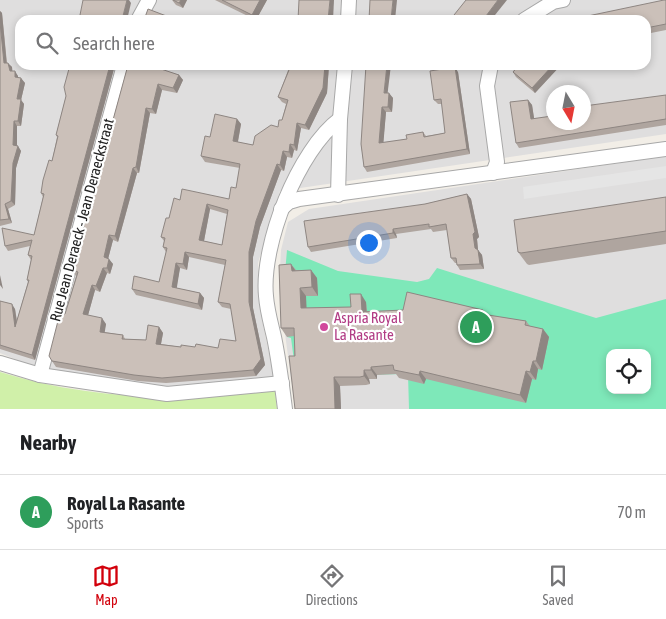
<!DOCTYPE html>
<style>
:root{--surface:#fff;--page:#f2f2f2;--text:#202124;--muted:#757577;--line:#e0e0e0;--accent:#d2000b}
body{margin:0;font-family:"Asap Condensed",sans-serif;background:var(--page);color:var(--text)}
.controls{position:absolute;right:15px;bottom:15px;display:grid;overflow:hidden;border-radius:10px;box-shadow:0 2px 8px #0003}
.controls button{width:45px;height:45px;display:grid;place-items:center;padding:0;border:0;border-bottom:1px solid var(--line);background:var(--surface);color:var(--text);font:25px sans-serif}
.compass{position:absolute;left:546px;top:85px;width:45px;height:45px;border-radius:50%;background:var(--surface);box-shadow:0 2px 8px #0003;rotate:170deg}
.you{position:absolute;left:368px;top:242px;width:18px;height:18px;margin:-12px;border:4px solid #fff;border-radius:50%;background:#1a73e8;box-shadow:0 0 0 8px #1a73e833}
.badge{display:grid;place-items:center;width:32px;height:32px;border-radius:50%;background:var(--accent);color:#fff;font-size:16px;font-weight:700}
.pin{position:absolute;translate:-50% -50%;border:2px solid #fff;box-shadow:0 1px 5px #0006}
.list{margin:0;padding:0;list-style:none}
h2{display:flex;justify-content:space-between;align-items:center;height:65px;margin:0;padding:0 20px;font-size:21px}
h2 small{font-size:16px;font-weight:400;color:var(--muted)}
.list li{display:grid;grid-template-columns:32px 1fr auto;gap:15px;align-items:center;box-sizing:border-box;height:75px;padding:0 20px;border-top:1px solid var(--line)}
.list b{display:block;font-size:19px;white-space:nowrap}
.list p{margin:0;font-size:16px;white-space:nowrap;color:var(--muted)}
.list em{font-size:16px;font-style:normal;color:var(--muted)}
.icon{flex:none;width:28px;height:28px;fill:none;stroke:currentColor;stroke-width:2;stroke-linecap:round;stroke-linejoin:round}
.map{position:relative;flex:none;width:666px;height:409px;overflow:hidden}
.search{position:absolute;background:var(--surface);box-shadow:0 2px 8px #0003;left:15px;right:15px;top:15px;height:55px;display:flex;align-items:center;gap:12px;box-sizing:border-box;padding:0 18px;border-radius:15px;color:var(--muted);font-size:19px}
.sheet{height:140px;background:var(--surface)}
nav{display:flex;justify-content:space-around;align-items:center;box-sizing:border-box;height:70px;border-top:1px solid var(--line);background:var(--surface);font-size:14px;color:var(--muted)}
nav a{display:grid;justify-items:center;gap:2px}
nav .on{color:var(--accent)}
.map>svg:first-child{display:block}
.residential{fill:#dfdede;fill-rule:evenodd}
.grass{fill:#d0f0a9}
.pitch{fill:#7ee8b9;fill-rule:evenodd}
.parking{fill:#e5e5e5}
.lines{fill:none;stroke-linecap:round;stroke-linejoin:round}
.street-casing{stroke:#a8a8a8;stroke-width:16}
.street{stroke:#fff;stroke-width:14}
.wall{fill:#afa59f;fill-rule:evenodd}
.shaded-wall{fill:#8e8682}
.building{fill:#cbc0b9;stroke:#8e8682;fill-rule:evenodd}
.hotel-dot{fill:#d1479c;stroke:#fff;stroke-width:2}
.labels{text-anchor:middle;stroke-width:4.5;stroke-linejoin:round;paint-order:stroke}
.street-label{font-size:15px;fill:#212121;stroke:#fff}
.hotel-label{font-size:15px;fill:#b23c85;stroke:#fff;text-anchor:start}
</style>
<div class="map">
<svg width="666" height="409" viewBox="0 0 666 409">
<rect width="100%" height="100%" fill="#f2eee7"/>
<g class="residential">
<path d="M0,0H666V134L280,191L258,263L262,320L274,377L136,392L39,369L0,353ZM20,20H646V65H20ZM554,92H584V122H554Z"/>
<path d="M666,156V409H295L279,288L281,250L288,222L309,209ZM610,353H647V390H610Z"/>
</g>
<path class="grass" d="M0,372C90,400 182,402 275,389L277,409H0Z"/>
<path class="pitch" d="M287,250L338,271L417,282L429,279L437,268L596,318L666,299V409H409L408,374L296,376L291,338L287,337L285,273ZM610,353H647V390H610Z"/>
<polygon class="parking" points="666,166 666,178 524,199 523,187"/>
<g class="lines">
<defs>
<g id="street">
<polyline points="138,20 149,0"/>
<polyline points="348,20 349,0"/>
<polyline points="524,20 553,2 563,0"/>
<polyline points="491,65 487,86 497,162 493,173"/>
<polyline points="338,195 340,119 345,65"/>
<polyline points="281,209 289,202 299,199 666,149"/>
<polyline points="0,363 40,375 167,394 282,383"/>
<polyline points="40,375 124,65"/>
<path d="M285,409C282,385 279,361 274,337C271,324 267,310 266,296C261,245 298,150 340,119"/>
</g>
</defs>
<use href="#street" class="street-casing"/>
<use href="#street" class="street"/>
</g>
<g class="wall">
<polygon points="172,0 187,0 183,8 176,5"/>
<polygon points="215,0 267,0 256,20"/>
<polygon points="666,0 666,30 646,34 646,20"/>
<polygon points="0,11 2,13 7,63 12,67 12,71 18,76 18,77 25,83 21,100 24,104 21,126 17,126 17,145 21,151 16,168 15,205 8,209 12,223 0,226"/>
<polygon points="70,65 115,65 35,360 0,349 0,301 15,309 17,320 28,282 27,280 31,260 28,255 30,246 8,251 5,246 34,235 43,197 41,193 52,161 57,137 56,135 66,96"/>
<path d="M128,65H164L163,70L179,75L183,80L177,93L162,90L156,114L150,113L139,173H137L118,242L113,240L108,259L113,264L110,274L107,273L100,292L95,290L88,315L106,324L104,332L123,335L125,339L146,340L159,327L163,333L161,344L181,347L218,348L236,341L231,309L222,307L218,302L225,265L189,257L187,270L180,268L176,288L200,293L204,298L202,310L136,295L132,289L159,282L166,252L163,247L164,241L161,237L169,218L180,200L229,199L236,188L240,168L205,162L201,156L210,137L237,119L241,124L238,142L253,145L278,127L282,120L286,104L282,102L278,97L290,65H329L327,93L309,130L301,128L297,151L294,150L292,158L287,157L284,171L281,170L260,227L253,257V308L265,365L256,376L166,383L138,381L56,367L52,361L76,276L72,270ZM210,209L227,214L222,245L204,241Z"/>
<polygon points="519,65 561,65 535,93 516,77 513,72"/>
<polygon points="458,72 470,154 367,172 364,167 361,144 388,93 393,98 392,112 386,112 383,143 407,139 423,132 426,136 445,133 442,104 438,104 434,100"/>
<polygon points="666,95 666,125 519,148 516,143 528,100 532,105 534,119 552,116"/>
<polygon points="467,194 471,199 479,237 477,239 478,250 482,255 484,269 460,270 457,265 457,263 455,263 451,258 447,230 433,232 431,229 396,234 397,238 311,252 308,247 425,204"/>
<polygon points="666,197 666,244 529,265 527,264 518,252"/>
<polygon points="291,264 296,270 311,270 317,278 318,296 306,296 306,308 351,307 366,302 367,311 483,310 486,315 526,321 530,326 543,329 549,337 542,370 538,369 536,380 532,379 526,403 426,379 424,384 399,378 396,374 377,375 377,379 369,379 370,384 366,385 340,386 341,409 295,409 294,336 287,337 281,328"/>
</g>
<g class="shaded-wall">
<polygon points="127,0 129,0 131,3 127,20 122,20"/>
<polygon points="181,0 187,0 183,8 179,3"/>
<polygon points="260,0 267,0 256,20 252,15"/>
<polygon points="330,0 334,0 333,20 328,20"/>
<polygon points="393,0 397,0 395,20 391,20"/>
<polygon points="498,0 507,0 491,20 483,20"/>
<polygon points="0,11 2,13 7,67 4,63 0,22"/>
<polygon points="8,63 12,67 13,76 10,71"/>
<polygon points="110,65 115,65 35,360 32,355"/>
<polygon points="159,65 164,65 161,74 158,68"/>
<polygon points="325,65 329,65 327,93 309,130 305,125"/>
<polygon points="387,65 391,65 387,98 384,93"/>
<polygon points="553,65 561,65 535,93 532,88"/>
<polygon points="455,67 458,72 470,154 467,149"/>
<polygon points="15,71 18,76 18,81 15,77"/>
<polygon points="179,75 183,80 177,93 173,88"/>
<polygon points="21,78 25,83 21,100 24,104 21,126 18,121 17,99"/>
<polygon points="158,84 162,90 156,114 152,109"/>
<polygon points="389,93 393,98 392,112 388,107"/>
<polygon points="528,100 532,105 535,124 531,119"/>
<polygon points="382,107 386,112 383,148 379,143"/>
<polygon points="146,108 150,113 139,173 136,167"/>
<polygon points="237,119 241,124 237,146 233,141"/>
<polygon points="14,121 17,126 17,150 13,145"/>
<polygon points="297,123 301,128 297,151 294,145"/>
<polygon points="290,144 294,150 292,158 289,152"/>
<polygon points="18,146 21,151 16,168 15,205 11,201 13,163"/>
<polygon points="283,151 287,157 284,171 280,165"/>
<polygon points="277,164 281,170 260,227 253,257 253,308 265,365 256,376 253,370 249,302 249,252 256,221"/>
<polygon points="133,168 137,173 118,242 115,236"/>
<polygon points="467,194 471,199 479,237 477,239 478,250 482,255 484,269 480,264 475,248"/>
<polygon points="5,204 8,209 12,223 9,219"/>
<polygon points="207,204 210,209 203,246 199,240"/>
<polygon points="393,229 396,234 397,238 393,233"/>
<polygon points="109,235 113,240 107,263 104,257"/>
<polygon points="185,252 189,257 187,270 183,264"/>
<polygon points="109,259 113,264 110,274 107,268"/>
<polygon points="176,263 180,268 176,293 172,287"/>
<polygon points="291,264 297,273 292,271"/>
<polygon points="103,268 107,273 100,292 96,286"/>
<polygon points="311,270 317,278 318,296 312,287"/>
<polygon points="0,275 3,289 0,285"/>
<polygon points="92,285 95,290 87,319 83,314"/>
<polygon points="300,288 306,296 307,317 301,308"/>
<polygon points="200,293 204,298 202,310 198,304"/>
<polygon points="361,294 366,302 367,320 362,312"/>
<polygon points="12,304 15,309 18,332 15,327"/>
<polygon points="102,318 106,324 104,337 100,332"/>
<polygon points="159,327 163,333 160,349 156,344"/>
<polygon points="543,329 549,337 542,370 536,361"/>
<polygon points="533,361 538,369 536,380 530,372"/>
<polygon points="371,367 377,375 377,379 371,370"/>
<polygon points="364,370 369,379 370,384 364,376"/>
<polygon points="420,371 426,379 424,384 419,375"/>
<polygon points="526,371 532,379 526,403 520,395"/>
<polygon points="334,377 340,386 341,409 335,409"/>
</g>
<g class="building">
<polygon points="83,0 127,0 122,20 79,20"/>
<polygon points="173,0 181,0 179,3"/>
<polygon points="222,0 260,0 252,15"/>
<polygon points="299,0 330,0 328,20 298,20"/>
<polygon points="370,0 393,0 391,20 369,20"/>
<polygon points="466,0 498,0 483,20 450,20"/>
<polygon points="664,0 666,0 666,24 646,28 646,20 583,20 583,17"/>
<polygon points="148,9 169,17 168,20 144,20"/>
<polygon points="0,22 4,63 8,63 10,71 15,71 15,77 21,78 17,99 21,99 18,121 14,121 13,145 18,146 13,163 11,201 5,204 9,219 0,220"/>
<polygon points="70,65 110,65 32,355 0,345 0,301 12,304 15,327 29,280 27,280 32,256 28,255 32,240 5,246 2,228 34,235 44,194 41,193 43,180 49,160 52,161 58,136 56,135 66,96 64,87"/>
<path d="M128,65H159L158,68L179,75L173,88L158,84L152,109L146,108L136,167L133,168L115,236L109,235L104,257L109,259L107,268H103L96,286L92,285L83,314L102,318L100,332L123,335L122,339L146,340L148,325L159,327L156,344L181,347V345L195,347L196,344L218,348L220,339L236,341L230,304L218,302L226,260L185,252L183,264L176,263L172,287L200,293L198,304L132,289L134,276L159,282L167,248L163,247L165,238L161,237L166,218H169L174,198L180,200L182,189L229,199L231,187L236,188L240,164L201,156L205,136L210,137L215,114L237,119L233,141L253,145L255,136L271,125L278,127L279,120H282L288,100L278,97L291,65H325L323,88L305,125L297,123L294,145L290,144L289,152L283,151L280,165L277,164L256,221L249,252V302L261,359L253,370L162,378L134,375L52,361L49,356L60,313L65,314L78,272L72,270ZM207,204L228,210L222,245L199,240Z"/>
<polygon points="366,65 387,65 384,93 389,93 388,107 382,107 379,143 407,139 406,135 423,132 424,137 445,133 441,99 434,100 430,71 455,67 467,149 364,167 361,144"/>
<polygon points="519,65 553,65 532,88 513,72"/>
<polygon points="666,95 666,119 516,143 510,102 528,100 531,119 552,116 552,110 554,110 554,122 584,122 584,106"/>
<polygon points="467,194 475,232 473,234 475,248 478,250 480,264 457,265 456,258 451,258 446,224 429,227 429,224 393,229 393,233 308,247 304,221 425,204"/>
<polygon points="666,197 666,231 521,253 518,252 514,220"/>
<polygon points="291,264 292,271 311,270 312,287 300,288 301,308 351,307 350,294 361,294 362,312 403,310 407,292 483,310 482,314 526,321 525,325 543,329 536,361 533,361 530,372 526,371 520,395 420,371 419,375 394,370 393,365 371,367 371,370 364,370 364,376 360,377 334,377 335,409 295,409 289,356 295,356 294,328 281,328 279,265"/>
</g>
<circle class="hotel-dot" cx="324" cy="327" r="5"/>
<g class="labels">
<g class="street-label">
<text transform="translate(82 220) rotate(-75)" y="5">Rue Jean Deraeck - Jean Deraeckstraat</text>
</g>
<g class="hotel-label">
<text x="334" y="323">Aspria Royal<tspan x="334" dy="17">La Rasante</tspan></text>
</g>
</g>
</svg>
<div class="controls">
<button><svg class="icon" aria-label="locate" viewBox="0 0 24 24"><circle cx="12" cy="12" r="6"/><path d="M12 2v4M12 18v4M2 12h4M18 12h4"/></svg></button>
</div>
<svg class="compass" viewBox="-18 -18 36 36"><path d="M0-13l5 13h-10z" fill="#e53935"/><path d="M0 13l5-13h-10z" fill="#757577"/></svg>
<div class="you"></div>
<div class="pin badge" style="left:476px;top:327px;background:#2e9e5b">A</div>
<div class="search"><svg class="icon" aria-label="search" viewBox="0 0 24 24"><circle cx="10" cy="10" r="6"/><path d="M15 15l6 6"/></svg>Search here</div>
</div>
<section class="sheet">
<h2>Nearby<small></small></h2>
<ul class="list">
<li><span class="badge" style="background:#2e9e5b">A</span><div><b>Royal La Rasante</b><p>Sports</p></div><em>70 m</em></li>
</ul>
</section>
<nav>
<a class="on"><svg class="icon" aria-label="map" viewBox="0 0 24 24"><path d="M3 6l6-2 6 2 6-2v14l-6 2-6-2-6 2zM9 4v14M15 6v14"/></svg>Map</a>
<a><svg class="icon" aria-label="directions" viewBox="0 0 24 24"><path d="M12 3l9 9-9 9-9-9zM9 14v-3h6M13 9l2 2-2 2"/></svg>Directions</a>
<a><svg class="icon" aria-label="saved" viewBox="0 0 24 24"><path d="M7 4h10v16l-5-4-5 4z"/></svg>Saved</a>
</nav>
